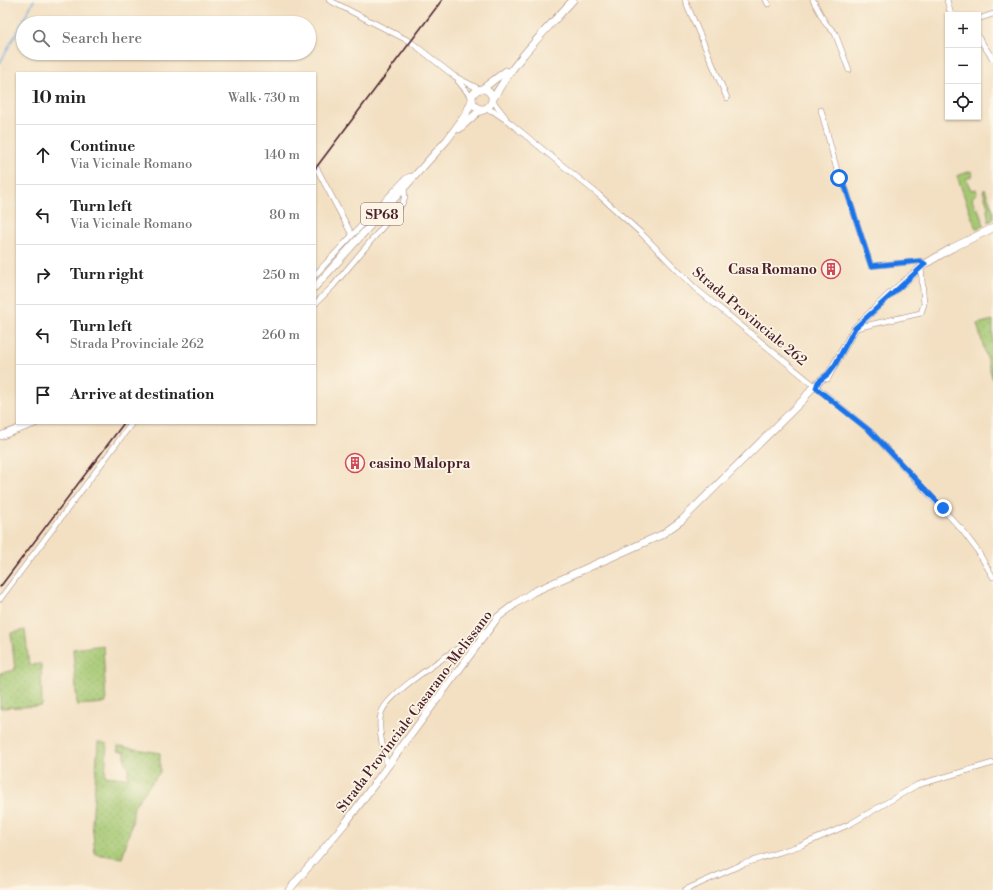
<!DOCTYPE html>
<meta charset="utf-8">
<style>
:root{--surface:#fff;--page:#f6f6f6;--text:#222;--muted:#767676;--line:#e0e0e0}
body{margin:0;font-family:"Libre Bodoni",serif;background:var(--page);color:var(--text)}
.controls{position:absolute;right:12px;top:12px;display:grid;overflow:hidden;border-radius:0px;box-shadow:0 1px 3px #0004}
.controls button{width:36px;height:36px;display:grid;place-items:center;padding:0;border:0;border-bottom:1px solid var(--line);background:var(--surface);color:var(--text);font:20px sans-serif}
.stop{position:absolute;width:12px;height:12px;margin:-9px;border:3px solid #1a73e8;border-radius:50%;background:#fff}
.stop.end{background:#1a73e8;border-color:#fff;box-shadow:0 1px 4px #0008}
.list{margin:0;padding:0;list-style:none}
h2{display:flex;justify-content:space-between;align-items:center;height:52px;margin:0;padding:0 16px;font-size:17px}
h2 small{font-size:13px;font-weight:400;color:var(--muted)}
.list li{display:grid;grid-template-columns:26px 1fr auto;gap:12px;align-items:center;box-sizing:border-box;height:60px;padding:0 16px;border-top:1px solid var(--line)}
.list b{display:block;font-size:15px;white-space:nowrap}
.list p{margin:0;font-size:13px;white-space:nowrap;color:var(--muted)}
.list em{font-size:13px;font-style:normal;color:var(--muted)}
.icon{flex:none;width:22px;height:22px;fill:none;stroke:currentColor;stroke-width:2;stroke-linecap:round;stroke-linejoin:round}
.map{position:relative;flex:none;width:993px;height:890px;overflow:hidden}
.search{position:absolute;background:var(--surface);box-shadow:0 1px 3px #0004;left:16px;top:16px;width:300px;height:44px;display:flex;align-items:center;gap:10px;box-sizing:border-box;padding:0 14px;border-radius:22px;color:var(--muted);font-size:15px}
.panel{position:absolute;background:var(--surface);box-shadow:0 1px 3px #0004;left:16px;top:72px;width:300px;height:352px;border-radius:0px}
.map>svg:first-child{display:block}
.grass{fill:url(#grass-dots);stroke:#77744e}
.garden{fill:#a4c872;stroke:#77744e}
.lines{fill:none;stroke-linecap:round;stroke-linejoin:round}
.stream{stroke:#6ba5db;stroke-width:1.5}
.minor-casing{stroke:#9e8077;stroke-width:6}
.major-casing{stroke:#9e8077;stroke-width:8}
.minor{stroke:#fff;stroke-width:5}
.major{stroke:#fff;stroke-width:7}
.rail{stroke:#4a1f2b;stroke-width:1.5}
.route{stroke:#1a73e8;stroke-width:5}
.labels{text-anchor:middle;stroke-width:3.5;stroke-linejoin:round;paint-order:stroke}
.shield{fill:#fcf5e5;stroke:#7f5f63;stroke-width:1}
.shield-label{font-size:13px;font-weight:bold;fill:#4a1f2b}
.poi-label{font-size:14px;font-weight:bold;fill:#4a1f2b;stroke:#fcf5e5;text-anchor:end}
.street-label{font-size:14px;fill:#4a1f2b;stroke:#fcf5e5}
</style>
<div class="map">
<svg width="993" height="890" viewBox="0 0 993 890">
<defs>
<pattern id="grass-dots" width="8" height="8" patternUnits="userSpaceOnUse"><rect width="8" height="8" fill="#a4c872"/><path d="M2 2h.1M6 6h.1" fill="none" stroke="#8fab63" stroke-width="1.8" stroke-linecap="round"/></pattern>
</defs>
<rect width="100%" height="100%" fill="#fcf5e5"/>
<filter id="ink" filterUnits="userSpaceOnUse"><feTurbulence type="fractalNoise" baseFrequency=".025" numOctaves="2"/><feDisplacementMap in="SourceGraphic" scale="8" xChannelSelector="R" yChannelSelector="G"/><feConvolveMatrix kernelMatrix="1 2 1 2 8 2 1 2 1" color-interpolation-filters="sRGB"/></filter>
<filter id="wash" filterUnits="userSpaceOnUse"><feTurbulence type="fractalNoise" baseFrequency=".012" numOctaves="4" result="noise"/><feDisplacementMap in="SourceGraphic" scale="16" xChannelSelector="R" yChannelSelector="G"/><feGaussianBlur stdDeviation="0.9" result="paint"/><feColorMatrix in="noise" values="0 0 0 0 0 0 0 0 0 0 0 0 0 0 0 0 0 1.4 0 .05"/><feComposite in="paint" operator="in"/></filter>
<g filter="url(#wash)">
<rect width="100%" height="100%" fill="#f3e0c3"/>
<g class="grass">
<polygon points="993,320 993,380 977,324"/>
<polygon points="25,630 29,665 41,664 42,706 0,708 0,673 15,670 11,633"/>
<polygon points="103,645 106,703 77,705 73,649"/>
<polygon points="98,742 107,744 105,776 127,778 129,765 125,764 125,752 118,750 118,746 160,753 160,772 134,806 132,823 122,858 95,854 92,823"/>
</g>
<g class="garden">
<polygon points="971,171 973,176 966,179 971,190 976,189 977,193 972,198 975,208 978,208 984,225 976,229 957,176"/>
<polygon points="985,189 993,210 993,220 989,222 987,210 988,206 983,191"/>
</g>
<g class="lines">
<polyline class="stream" points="0,63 34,0"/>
</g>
</g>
<g filter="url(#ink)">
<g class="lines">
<defs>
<g id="minor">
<polyline points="329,0 411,42 454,76 479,89"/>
<polyline points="685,0 727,98"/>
<polyline points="766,0 768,4"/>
<polyline points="813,0 826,24 835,33 849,70"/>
<polyline points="947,0 951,15"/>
<polyline points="978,19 993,14"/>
<polyline points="978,37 993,59"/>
<polyline points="458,81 472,98"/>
<polyline points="493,101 506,118"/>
<polyline points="486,109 493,111 509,122 599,195 642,234 695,288 870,431 962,530 977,550 993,577"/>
<polyline points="821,110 839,178 846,189 871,266 921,261 925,264"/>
<polyline points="316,167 352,235"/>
<polyline points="315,275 405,179 410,176 415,177"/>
<polyline points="315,304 333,286 402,204 405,197 404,189"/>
<polyline points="856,328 921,313 924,304 921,268"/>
<polyline points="0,599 132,423"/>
<path d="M387,766C384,750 377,730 381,714C386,692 459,649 480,633L488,630"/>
<polyline points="685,890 743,864 802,845 850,824 917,785 993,763"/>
</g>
<g id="major">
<circle cx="482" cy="99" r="10"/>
<polyline points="482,89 506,71"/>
<path d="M493,99C513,62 545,31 573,0"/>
<polyline points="459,129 478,112 484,110"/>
<polyline points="315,287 447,140 466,114 472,100"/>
<polyline points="827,378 855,328 887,297 925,264 952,248 993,228"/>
<polyline points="0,436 35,423"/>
<polyline points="289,890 347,821 498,617 515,604 533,592 661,535 682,520 804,399 811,389 816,387 818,382 828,375"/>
</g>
</defs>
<use href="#minor" class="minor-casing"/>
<use href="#major" class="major-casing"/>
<use href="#minor" class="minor"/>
<use href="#major" class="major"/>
<g class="rail">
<polyline points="315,169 442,0"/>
<polyline points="0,587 124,423"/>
</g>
</g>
</g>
<g class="lines" filter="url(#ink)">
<polyline class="route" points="839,178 846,189 871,266 920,261 925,264 855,328 835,365 828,374 818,382 816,388 870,431 943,508"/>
</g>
<defs>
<symbol id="building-ring" viewBox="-11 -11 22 22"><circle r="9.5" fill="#fcf5e5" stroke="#d1495b" stroke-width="1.5"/><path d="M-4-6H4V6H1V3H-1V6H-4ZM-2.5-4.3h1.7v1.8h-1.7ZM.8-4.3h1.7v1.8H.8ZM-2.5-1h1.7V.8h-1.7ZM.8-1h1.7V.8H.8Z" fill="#d1495b"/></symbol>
</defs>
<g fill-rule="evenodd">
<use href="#building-ring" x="820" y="258" width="22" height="22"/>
<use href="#building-ring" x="344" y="452" width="22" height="22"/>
</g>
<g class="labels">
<rect class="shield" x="361" y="203" width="42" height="22" rx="3"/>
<g class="shield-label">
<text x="382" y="219">SP68</text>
</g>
<g class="poi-label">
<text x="817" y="274">Casa Romano</text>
<text x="369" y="468" text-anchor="start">casino Malopra</text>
</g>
<g class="street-label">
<text transform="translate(750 316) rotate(40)" y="5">Strada Provinciale 262</text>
<text transform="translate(414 711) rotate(-53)" y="5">Strada Provinciale Casarano-Melissano</text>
</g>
</g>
</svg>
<div class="controls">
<button>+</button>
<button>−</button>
<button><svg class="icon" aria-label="locate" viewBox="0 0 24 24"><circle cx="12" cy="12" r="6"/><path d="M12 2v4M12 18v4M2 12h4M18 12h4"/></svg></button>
</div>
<div class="stop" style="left:839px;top:178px"></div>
<div class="stop end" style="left:943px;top:508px"></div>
<div class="search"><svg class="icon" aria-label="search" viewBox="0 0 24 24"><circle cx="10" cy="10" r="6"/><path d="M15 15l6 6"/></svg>Search here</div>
<section class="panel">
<h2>10 min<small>Walk · 730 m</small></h2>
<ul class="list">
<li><svg class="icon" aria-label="ahead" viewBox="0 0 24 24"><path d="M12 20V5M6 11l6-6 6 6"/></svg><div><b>Continue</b><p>Via Vicinale Romano</p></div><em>140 m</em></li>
<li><svg class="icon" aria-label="left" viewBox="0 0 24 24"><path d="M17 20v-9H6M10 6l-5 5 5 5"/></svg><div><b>Turn left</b><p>Via Vicinale Romano</p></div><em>80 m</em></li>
<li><svg class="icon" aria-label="right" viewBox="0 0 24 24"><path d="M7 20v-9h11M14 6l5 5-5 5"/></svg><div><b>Turn right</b></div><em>250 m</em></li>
<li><svg class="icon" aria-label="left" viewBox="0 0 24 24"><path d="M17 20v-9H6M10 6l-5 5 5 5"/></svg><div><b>Turn left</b><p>Strada Provinciale 262</p></div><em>260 m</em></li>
<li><svg class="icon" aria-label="arrive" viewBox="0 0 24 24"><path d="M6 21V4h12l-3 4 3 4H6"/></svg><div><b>Arrive at destination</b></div></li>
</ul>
</section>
</div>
